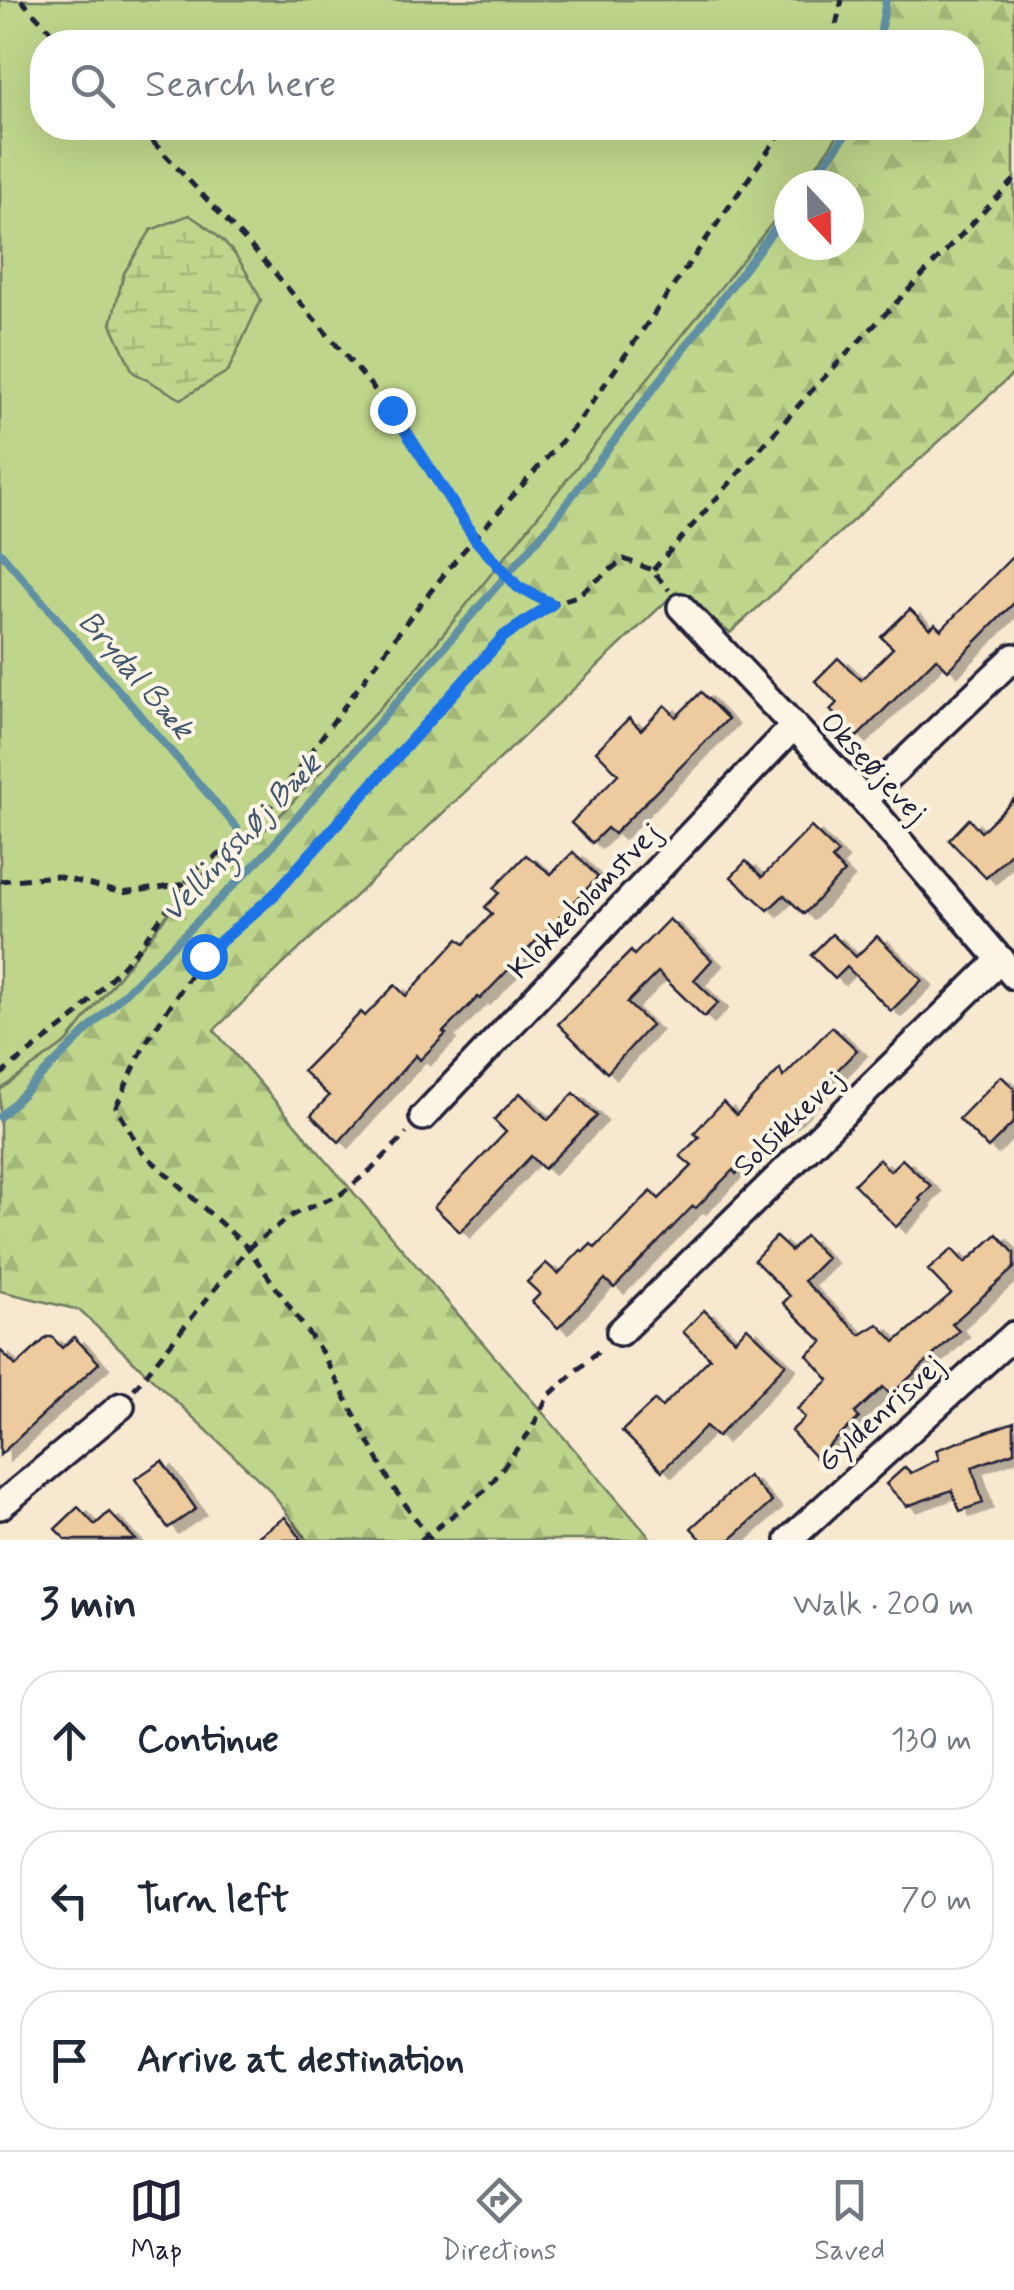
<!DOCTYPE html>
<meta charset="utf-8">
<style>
:root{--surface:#fff;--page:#f6f6f7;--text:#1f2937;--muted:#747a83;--line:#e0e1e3;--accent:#22223b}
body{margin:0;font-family:Mynerve,sans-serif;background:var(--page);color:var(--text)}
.compass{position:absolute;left:774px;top:170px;width:90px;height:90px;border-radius:50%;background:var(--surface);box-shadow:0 10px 40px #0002;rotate:158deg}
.stop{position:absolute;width:30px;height:30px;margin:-22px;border:8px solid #1a73e8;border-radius:50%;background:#fff}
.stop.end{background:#1a73e8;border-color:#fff;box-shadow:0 2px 10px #0008}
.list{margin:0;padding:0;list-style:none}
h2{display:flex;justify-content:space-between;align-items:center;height:130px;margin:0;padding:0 40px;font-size:42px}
h2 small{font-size:32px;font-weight:400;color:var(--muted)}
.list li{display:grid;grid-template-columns:65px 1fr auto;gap:30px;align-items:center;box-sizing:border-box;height:140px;margin:0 20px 20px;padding:0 20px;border:2px solid var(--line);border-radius:40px}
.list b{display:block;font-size:38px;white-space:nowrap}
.list em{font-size:32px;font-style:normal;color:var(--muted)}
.icon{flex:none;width:55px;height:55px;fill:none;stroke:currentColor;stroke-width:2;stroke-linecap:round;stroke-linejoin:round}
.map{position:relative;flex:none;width:1014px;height:1540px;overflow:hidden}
.search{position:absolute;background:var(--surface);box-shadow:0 10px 40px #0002;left:30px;right:30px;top:30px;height:110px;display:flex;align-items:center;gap:25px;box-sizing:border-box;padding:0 35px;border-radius:40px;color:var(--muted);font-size:38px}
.sheet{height:610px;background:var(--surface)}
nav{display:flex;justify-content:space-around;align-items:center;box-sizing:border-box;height:140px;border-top:2px solid var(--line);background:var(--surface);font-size:28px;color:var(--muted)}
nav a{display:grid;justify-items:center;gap:5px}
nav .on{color:var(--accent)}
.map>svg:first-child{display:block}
.green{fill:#bed58b;stroke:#707c63;stroke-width:2.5}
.forest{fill:url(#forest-firs);stroke:#707c63;stroke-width:2.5}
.wetland{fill:url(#wetland-marsh);stroke:#707c63;stroke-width:2.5}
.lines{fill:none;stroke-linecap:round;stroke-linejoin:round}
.stream{stroke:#6190a3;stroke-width:8}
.building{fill:#edcb9e;stroke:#22223b;stroke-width:2.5;filter:url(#shadow)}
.street-casing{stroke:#22223b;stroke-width:32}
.path{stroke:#22223b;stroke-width:5;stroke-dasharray:10 8;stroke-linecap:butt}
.street{stroke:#fcf5e5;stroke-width:25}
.route{stroke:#1a73e8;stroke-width:12}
.labels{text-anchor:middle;stroke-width:8;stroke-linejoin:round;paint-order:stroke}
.street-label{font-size:30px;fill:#22223b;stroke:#fcf5e5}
.water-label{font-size:32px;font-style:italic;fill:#42596f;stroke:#fcf5e5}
</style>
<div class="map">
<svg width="1014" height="1540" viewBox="0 0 1014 1540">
<defs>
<pattern id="forest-firs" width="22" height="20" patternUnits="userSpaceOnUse" patternTransform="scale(2.5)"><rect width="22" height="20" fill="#bed58b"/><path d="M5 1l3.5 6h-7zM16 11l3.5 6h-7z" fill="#a3b779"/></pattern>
<pattern id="wetland-marsh" width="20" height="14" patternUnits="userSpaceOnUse" patternTransform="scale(2.5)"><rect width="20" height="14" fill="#bed58b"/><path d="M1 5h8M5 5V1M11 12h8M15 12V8" fill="none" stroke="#a3b779"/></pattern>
<filter id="shadow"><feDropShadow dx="10" dy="5.5" stdDeviation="0" flood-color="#0004"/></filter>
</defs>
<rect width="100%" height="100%" fill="#f8e8d0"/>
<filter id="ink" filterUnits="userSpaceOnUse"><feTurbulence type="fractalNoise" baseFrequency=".01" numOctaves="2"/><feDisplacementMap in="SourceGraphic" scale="20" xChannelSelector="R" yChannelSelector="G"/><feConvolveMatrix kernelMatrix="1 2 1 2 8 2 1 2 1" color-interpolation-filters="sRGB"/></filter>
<g filter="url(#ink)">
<polygon class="green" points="0,0 885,0 877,42 42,42 42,128 843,128 803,185 789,185 789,203 408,678 271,825 194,881 67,1042 0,1090"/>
<polygon class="forest" points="885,0 1014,0 1014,373 730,633 677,591 214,1030 652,1540 307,1540 268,1488 79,1310 0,1291 0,1090 67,1042 194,881 271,825 408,678 789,202 789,245 849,245 849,185 803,185 843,128 972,128 972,42 877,42"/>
<path class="wetland" d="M189,215C228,239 242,260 261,300L228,371L181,399L133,372L111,324L124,273L151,230Z"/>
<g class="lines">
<g class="stream">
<polyline points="879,42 886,0"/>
<polyline points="808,185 851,128"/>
<polyline points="0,552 237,828"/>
<polyline points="512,569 551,524 789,210"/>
<polyline points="0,1117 265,854 503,579"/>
</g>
</g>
<g class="building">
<polygon points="1014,555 1014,603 948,670 936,658 857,737 830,710 837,703 815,681 838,658 861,680 893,648 881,637 910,609 930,629 935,624 941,630"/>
<polygon points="701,692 728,719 614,834 607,828 592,843 571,823 618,774 596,751 629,718 641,730 665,705 676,717"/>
<polygon points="1014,799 1014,850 986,878 949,840 969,819 981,832"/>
<polygon points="811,827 838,853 832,859 844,872 804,914 784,895 768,910 731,877 746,861 762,877"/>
<polygon points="573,852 598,877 480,999 478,997 443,1032 446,1034 420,1060 416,1055 339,1142 311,1115 329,1096 303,1071 361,1012 365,1016 395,985 406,996 458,939 464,944 492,914 485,907 499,893 494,888 526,855 551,874"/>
<polygon points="669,919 712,960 694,980 718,1003 704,1017 658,972 627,1003 651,1025 607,1073 558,1024 631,951 634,955"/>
<polygon points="832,934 856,957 877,936 922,980 891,1011 847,967 835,979 811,955"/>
<polygon points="832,1027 857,1050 736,1174 733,1170 696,1208 693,1206 614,1288 605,1279 558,1328 532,1302 540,1294 527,1282 546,1263 558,1274 581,1250 583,1252 591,1244 595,1248 651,1191 659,1199 692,1166 680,1156 699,1137 694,1133 723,1102 736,1115 780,1069 783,1077"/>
<polygon points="1001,1076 1014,1088 1014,1122 988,1148 959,1119"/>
<polygon points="520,1093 548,1120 574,1093 597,1116 544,1169 531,1156 460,1232 434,1207 506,1132 494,1120"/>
<polygon points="879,1159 890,1171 902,1159 931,1186 919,1199 921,1201 896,1227 854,1184"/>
<polygon points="997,1234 1014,1253 1014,1268 952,1324 959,1331 891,1395 883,1387 855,1413 859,1418 816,1458 791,1431 805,1418 797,1409 829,1380 807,1355 823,1342 783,1303 790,1296 754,1260 776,1237 791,1251 805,1236 827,1258 804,1281 860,1335 878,1324 895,1342 951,1294 928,1270 952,1249 965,1263"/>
<polygon points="704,1310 735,1340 747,1327 786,1364 717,1437 706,1426 662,1471 622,1431 655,1400 662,1407 710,1358 683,1332"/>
<polygon points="47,1337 52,1337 62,1348 74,1337 99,1363 0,1455 0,1350 16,1366"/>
<polygon points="1014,1422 1014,1452 972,1467 983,1503 960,1511 952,1490 907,1506 886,1484 905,1467 911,1473 939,1459 936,1450"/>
<polygon points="162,1461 196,1509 168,1528 135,1479"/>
<polygon points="748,1476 772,1502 730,1540 702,1540 691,1528"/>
<polygon points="78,1507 95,1525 109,1512 136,1540 66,1540 55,1529"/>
<polygon points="285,1517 302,1540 253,1540"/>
</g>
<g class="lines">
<defs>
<g id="street">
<polyline points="681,607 864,800 1014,976"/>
<polyline points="864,800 1014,657"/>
<polyline points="423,1117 792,728"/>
<polyline points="620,1332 1001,959"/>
<polyline points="0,1506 121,1406"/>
<polyline points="789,1540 1014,1335"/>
</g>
</defs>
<use href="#street" class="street-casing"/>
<g class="path">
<polyline points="21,0 61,42"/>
<polyline points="832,42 842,0"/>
<polyline points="140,128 268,265 392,410 476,540 518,587 552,604 577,596 624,559 652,570 669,590"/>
<polyline points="653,570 815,387 1014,180"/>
<polyline points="0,881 56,876 122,893 185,884"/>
<polyline points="0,1075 73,1019 138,949 196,869 248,837 411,616 458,557 577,424 784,128"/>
<polyline points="134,1389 248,1248 294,1214 341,1194 373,1168 407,1133"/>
<polyline points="421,1540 487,1489 531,1430 548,1396 603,1347"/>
<polyline points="431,1540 392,1486 321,1351 248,1248 141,1151 116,1107 145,1044 203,956 273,895 504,635 552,604"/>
</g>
<use href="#street" class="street"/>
</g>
</g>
<g class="lines" filter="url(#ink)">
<polyline class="route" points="204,956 274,895 504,636 552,604 518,587 476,540 392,410"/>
</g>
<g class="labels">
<g class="street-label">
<text transform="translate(874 767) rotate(47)" y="10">Okseøjevej</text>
<text transform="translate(584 900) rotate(-46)" y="10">Klokkeblomstvej</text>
<text transform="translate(788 1122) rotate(-44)" y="10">Solsikkevej</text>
<text transform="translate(880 1413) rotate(-42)" y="10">Gyldenrisvej</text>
</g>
<g class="water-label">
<text transform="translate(137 674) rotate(49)" y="11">Brydal Bæk</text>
<text transform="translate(240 837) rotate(-47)" y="11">Vellingshøj Bæk</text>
</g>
</g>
</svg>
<svg class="compass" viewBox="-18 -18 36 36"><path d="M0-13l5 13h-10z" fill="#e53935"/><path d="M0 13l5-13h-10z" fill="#747a83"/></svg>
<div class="stop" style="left:204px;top:956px"></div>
<div class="stop end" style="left:392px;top:410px"></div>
<div class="search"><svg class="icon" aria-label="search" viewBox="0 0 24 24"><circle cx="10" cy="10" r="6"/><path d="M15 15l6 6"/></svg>Search here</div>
</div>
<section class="sheet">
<h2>3 min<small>Walk · 200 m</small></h2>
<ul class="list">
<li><svg class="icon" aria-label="ahead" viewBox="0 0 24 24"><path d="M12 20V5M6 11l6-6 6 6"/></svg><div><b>Continue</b></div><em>130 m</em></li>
<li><svg class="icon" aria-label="left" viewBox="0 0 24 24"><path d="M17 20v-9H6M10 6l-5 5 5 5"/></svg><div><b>Turn left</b></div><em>70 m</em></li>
<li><svg class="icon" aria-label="arrive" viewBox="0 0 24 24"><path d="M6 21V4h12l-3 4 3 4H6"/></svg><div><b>Arrive at destination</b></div></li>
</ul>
</section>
<nav>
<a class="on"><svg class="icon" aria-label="map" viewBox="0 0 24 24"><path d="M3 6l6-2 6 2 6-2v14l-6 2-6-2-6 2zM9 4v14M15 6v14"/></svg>Map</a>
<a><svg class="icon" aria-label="directions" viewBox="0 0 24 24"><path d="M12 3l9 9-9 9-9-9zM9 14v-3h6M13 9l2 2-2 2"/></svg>Directions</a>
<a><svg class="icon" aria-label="saved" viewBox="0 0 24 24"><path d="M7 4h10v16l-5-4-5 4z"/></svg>Saved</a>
</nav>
